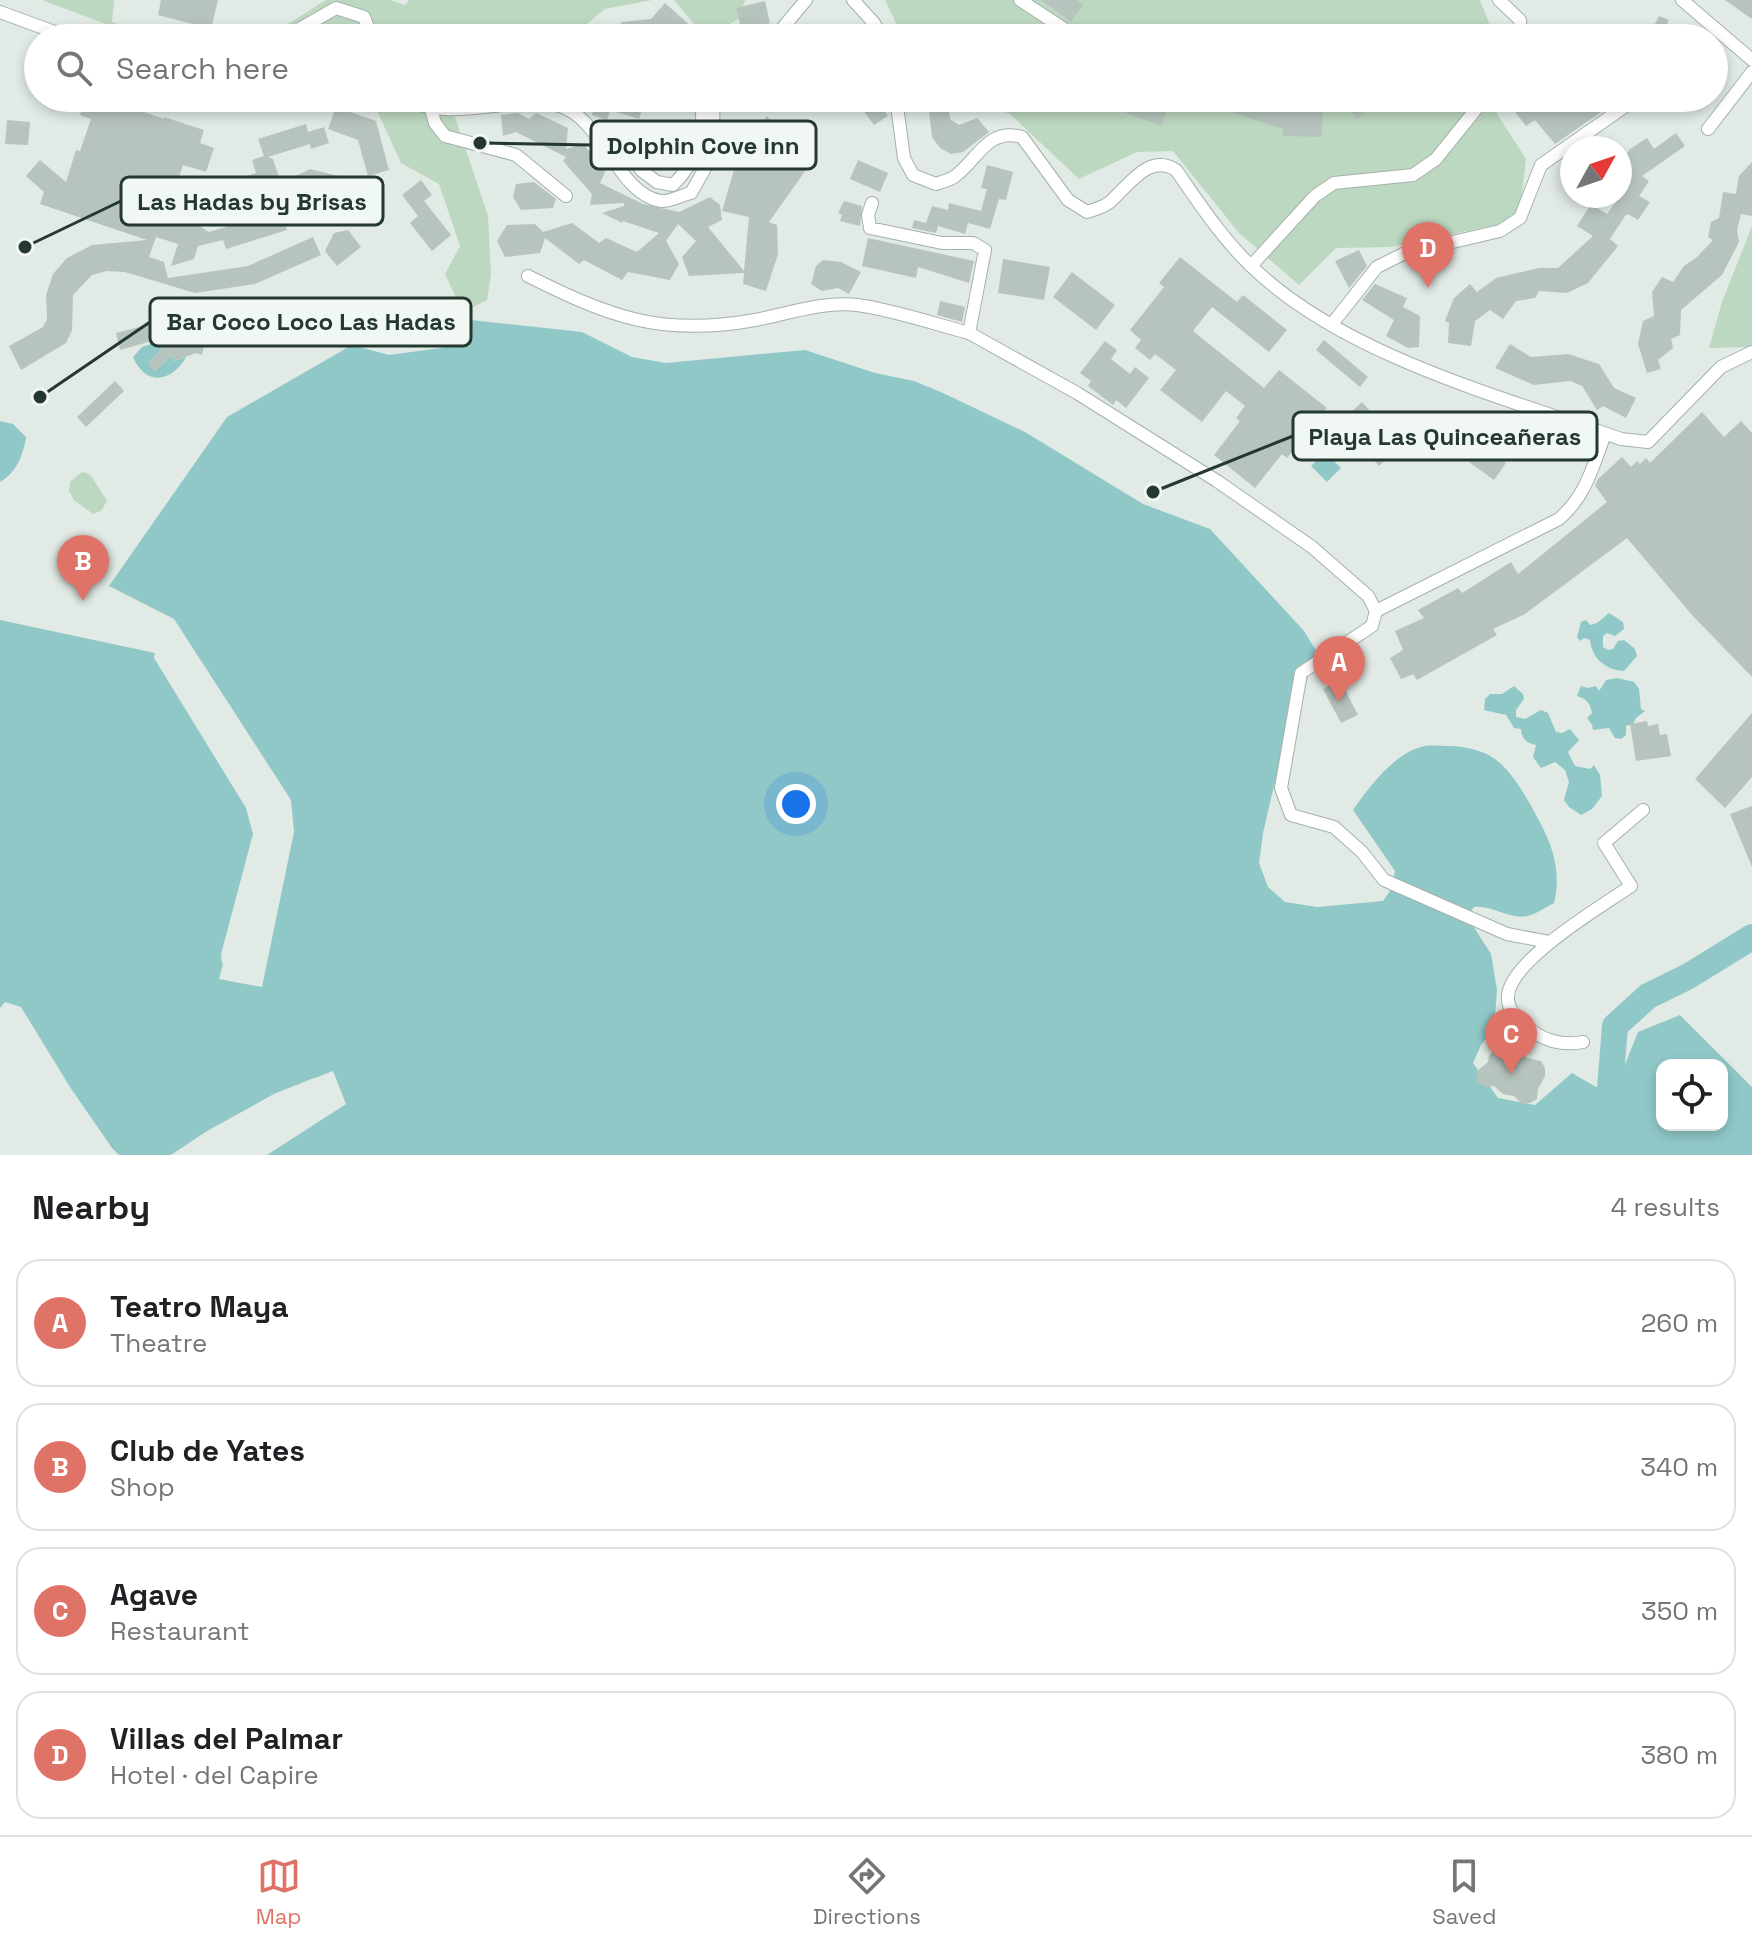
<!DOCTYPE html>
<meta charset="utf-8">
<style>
:root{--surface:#fff;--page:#f6f6f6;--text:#202124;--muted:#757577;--line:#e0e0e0;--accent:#e07368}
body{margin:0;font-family:"Space Grotesk",sans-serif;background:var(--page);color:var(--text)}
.controls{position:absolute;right:24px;bottom:24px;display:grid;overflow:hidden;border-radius:16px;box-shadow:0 4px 12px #0003}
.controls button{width:72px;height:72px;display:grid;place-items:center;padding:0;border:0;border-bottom:2px solid var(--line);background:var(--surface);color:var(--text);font:40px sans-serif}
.compass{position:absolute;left:1560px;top:136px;width:72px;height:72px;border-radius:50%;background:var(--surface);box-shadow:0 4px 12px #0003;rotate:50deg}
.you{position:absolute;left:796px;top:804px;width:28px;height:28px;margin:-20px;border:6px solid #fff;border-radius:50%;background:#1a73e8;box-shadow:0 0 0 12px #1a73e833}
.badge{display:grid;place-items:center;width:52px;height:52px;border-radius:50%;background:var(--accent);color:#fff;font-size:26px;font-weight:700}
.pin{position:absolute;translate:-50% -66px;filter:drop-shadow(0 2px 4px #0008)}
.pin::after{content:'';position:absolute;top:42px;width:28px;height:24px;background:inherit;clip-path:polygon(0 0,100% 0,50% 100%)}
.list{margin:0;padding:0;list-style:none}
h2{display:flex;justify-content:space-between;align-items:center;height:104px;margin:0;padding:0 32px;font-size:34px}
h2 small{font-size:26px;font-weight:400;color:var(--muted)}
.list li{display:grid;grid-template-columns:52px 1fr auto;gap:24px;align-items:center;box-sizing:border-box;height:128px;margin:0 16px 16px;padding:0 16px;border:2px solid var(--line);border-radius:24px}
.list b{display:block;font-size:30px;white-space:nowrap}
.list p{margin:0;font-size:26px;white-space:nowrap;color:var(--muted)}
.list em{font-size:26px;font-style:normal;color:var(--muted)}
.icon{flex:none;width:44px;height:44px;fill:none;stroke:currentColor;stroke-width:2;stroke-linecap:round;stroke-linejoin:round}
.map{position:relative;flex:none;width:1752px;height:1155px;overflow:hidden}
.search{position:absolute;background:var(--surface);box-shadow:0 4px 12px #0003;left:24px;right:24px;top:24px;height:88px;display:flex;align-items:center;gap:20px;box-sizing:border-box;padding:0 28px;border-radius:44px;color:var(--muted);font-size:30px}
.sheet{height:680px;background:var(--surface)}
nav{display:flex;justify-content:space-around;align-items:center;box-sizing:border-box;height:112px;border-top:2px solid var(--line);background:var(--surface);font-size:22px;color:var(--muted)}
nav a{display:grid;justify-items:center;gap:4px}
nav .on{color:var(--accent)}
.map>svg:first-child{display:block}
.green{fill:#bdd8c0}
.water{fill:#90c8c8;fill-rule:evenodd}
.pier{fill:#e1eae5}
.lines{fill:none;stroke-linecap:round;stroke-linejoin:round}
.river{stroke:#90c8c8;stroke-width:26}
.building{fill:#b7c4bd}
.street-casing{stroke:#a5b1ab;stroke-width:14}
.street{stroke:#fff;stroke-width:12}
.leader{fill:none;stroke:#24382f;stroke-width:3}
.callout-dot{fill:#24382f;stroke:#f1f7f3;stroke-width:3}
.callout{fill:#f1f7f3;stroke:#24382f;stroke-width:3}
.callout-label{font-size:24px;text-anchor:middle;font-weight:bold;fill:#24382f}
</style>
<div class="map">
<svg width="1752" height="1155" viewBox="0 0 1752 1155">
<rect width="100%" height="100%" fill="#e1eae5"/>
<g class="green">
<polygon points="42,0 114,0 112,22 156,38 143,38"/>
<polygon points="326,0 390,0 405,5 409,0 652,0 605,9 570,38 266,38"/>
<polygon points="674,0 745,0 738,19 706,38"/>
<polygon points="885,0 1480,0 1495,38 903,38"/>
<polygon points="359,98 489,98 450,102 488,216 491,274 487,300 467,310 455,295 445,274 460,246 439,184 401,163 374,104"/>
<polygon points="967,98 1498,98 1497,114 1526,159 1519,220 1390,247 1336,248 1299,285 1239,233 1173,151 1137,152 1079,179 1010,114"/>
<polygon points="1752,226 1752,347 1709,348 1722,302"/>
<polygon points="82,472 90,474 107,501 101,511 93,514 74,500 69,491 70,482"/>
</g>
<g class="water">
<path d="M470,320L582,332L632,357L666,363L805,350L875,373L914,381L943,393L1025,432L1143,504L1210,529L1304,631L1317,652L1283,747L1263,833L1259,863L1268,887L1285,902L1317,907L1383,901L1392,888L1395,871L1353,810C1369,787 1396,751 1425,746C1433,745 1442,746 1450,746C1463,746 1481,750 1492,757C1510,768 1526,796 1536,815C1552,843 1562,871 1554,903C1546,907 1539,912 1531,915C1512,922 1494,905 1474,907L1469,914L1470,921L1491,954L1497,990L1494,1029L1481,1045L1473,1063L1498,1098L1535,1105L1572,1073L1596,1087L1610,1088L1624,1067L1638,1032L1680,1015L1752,1087V1155H267L346,1104L333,1071L274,1094L171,1155H119L112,1148L70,1087L21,1007L5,1002L0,1008V620L155,653L251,810L257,834L219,979L262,987L294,832L291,800L174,619L109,586L227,417L352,345L389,355L455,346ZM1662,1065H1722V1125H1662Z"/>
<path d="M154,343L166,345L148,363L155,371L172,355L174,361L186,357C172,382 146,387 133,357L142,347Z"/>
<path d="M0,421L13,424L26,437C23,455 17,472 0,482Z"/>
<polygon points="1325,452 1341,468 1327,482 1311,466"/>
<path d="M1609,613L1623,622L1624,629L1615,636L1607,633L1603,636V647L1608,650L1613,649L1618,641L1624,640L1635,649L1637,656L1624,671C1606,670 1592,659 1590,640L1584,638L1580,641L1577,637L1581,622L1586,620L1590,625L1597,623Z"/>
<path d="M1617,678L1634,682L1639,689L1641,709L1645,711L1636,718L1633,724L1626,726V735L1621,739L1615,738L1609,728L1593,730L1592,725L1587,718L1592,713C1590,703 1587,699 1577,696L1581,686L1588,688L1596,686L1599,691L1606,680Z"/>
<path d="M1514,686L1523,694L1524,699L1516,710V717L1525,719L1541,710L1548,713L1556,732L1562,733L1570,729L1579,740L1568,752L1575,766L1590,769L1594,765L1600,775L1602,796L1592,809L1581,815L1569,807L1564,800L1569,782L1565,770L1555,762L1541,768L1533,757L1536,745C1527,743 1522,740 1521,729L1514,728L1506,715L1484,710L1485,699L1490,694H1502Z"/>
</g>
<g class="pier">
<polygon points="155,649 254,808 260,833 226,968 222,963 221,954 253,834 246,808 154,658"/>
<polygon points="314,1078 324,1079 275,1097 179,1155 171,1155 207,1131 274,1094"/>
</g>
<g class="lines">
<polyline class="river" points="1610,1088 1615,1026 1648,996 1687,977 1752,937"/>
</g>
<g class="building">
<polygon points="161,0 218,0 211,29 158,15"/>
<polygon points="1041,0 1077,0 1083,5 1071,22"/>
<polygon points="1725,0 1752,0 1752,19"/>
<polygon points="765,1 770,23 741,29 736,8"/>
<polygon points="665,3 694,29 686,38 623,38 621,22 651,19"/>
<polygon points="1659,16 1669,20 1660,38 1657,38 1650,34"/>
<polygon points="86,98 104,98 164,119 164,117 204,130 200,143 214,148 206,172 183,165 166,217 192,226 198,225 209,232 226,227 214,187 256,173 252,160 264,156 258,139 306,124 308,132 324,127 329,143 311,149 310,144 268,157 273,159 281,183 310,169 350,179 344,201 334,204 308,195 296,202 274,189 287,230 226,249 223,240 198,246 194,259 171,266 178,244 156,237 149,257 164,262 168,278 248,266 313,237 321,255 255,284 195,293 125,272 107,271 92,275 73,295 72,330 66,343 21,370 9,346 43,327 47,319 46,295 53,274 67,258 92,245 147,240 40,204 44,192 26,176 40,160 66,182 76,150 80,151 91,119 80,115"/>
<polygon points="581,98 630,98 629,101 643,106 639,119 610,110 607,120 592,115 595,105 581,100"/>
<polygon points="854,98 875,98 888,116 874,125"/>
<polygon points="1120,98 1171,98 1161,126 1116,109"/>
<polygon points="1222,98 1270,98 1279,101 1277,106 1323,106 1322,137 1283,136 1283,129 1219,108"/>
<polygon points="1339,98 1382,98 1357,119"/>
<polygon points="1526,98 1611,98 1604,110 1555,144 1535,120 1526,126 1512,108"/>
<polygon points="947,99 950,119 959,125 977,118 989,132 963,152 951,154 940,148 932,137 928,103"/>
<polygon points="336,107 376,121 389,170 368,176 358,140 328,129"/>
<polygon points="518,113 529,119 536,113 568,128 566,149 583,144 606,170 600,183 643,204 679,212 710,197 720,205 722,220 708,227 744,271 749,217 722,211 736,163 750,137 767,116 781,133 763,153 794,148 808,167 769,222 777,225 778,254 766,291 743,284 744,273 689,276 682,257 696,241 678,224 666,241 679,264 670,280 628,272 622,280 584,260 579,264 545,238 540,253 505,257 497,241 507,225 535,224 543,232 572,223 599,243 606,238 637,252 659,233 623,221 622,223 602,213 624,206 624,203 590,205 592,194 563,161 566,157 516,132 503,136 501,115"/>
<polygon points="7,120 30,122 28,145 5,144"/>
<polygon points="1676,133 1685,146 1642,176 1649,181 1639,196 1650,202 1638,220 1628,214 1625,216 1610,239 1618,246 1588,283 1567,293 1539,291 1535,298 1516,301 1503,319 1490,310 1475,321 1471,346 1448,343 1449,323 1445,321 1454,298 1470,284 1477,292 1496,278 1539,268 1558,268 1593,236 1577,226 1591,204 1607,214 1620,196 1625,187 1620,184 1620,165 1630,149 1647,138 1654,149"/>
<polygon points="858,160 888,173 880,192 850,179"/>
<polygon points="1752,162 1752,216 1741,214 1737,230 1739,242 1722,275 1681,310 1680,335 1671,339 1673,348 1658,360 1661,369 1647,373 1638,344 1643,321 1654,316 1652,292 1662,277 1673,282 1684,266 1697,257 1713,240 1708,237 1711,222 1719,218 1723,192 1736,194 1739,176"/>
<polygon points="987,165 1013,172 1006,200 999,199 990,229 968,223 965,234 938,226 936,233 912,228 914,220 926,223 932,206 948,210 949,203 981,211 987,189 981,188"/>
<polygon points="421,180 432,195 424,201 451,235 432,251 410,223 418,216 402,195"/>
<polygon points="534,182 556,199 553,208 521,210 513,197 516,184"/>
<polygon points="844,201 862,206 860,226 840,221 842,215 838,213"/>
<polygon points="348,230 361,247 337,266 325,251 334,233"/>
<polygon points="868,238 974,261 969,283 918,267 916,278 862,266"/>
<polygon points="1359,250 1367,266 1349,288 1335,261"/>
<polygon points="1180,257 1237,302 1243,295 1287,330 1269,352 1212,307 1193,331 1264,388 1279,370 1327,408 1287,458 1282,454 1255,488 1214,455 1240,421 1236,418 1245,406 1226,391 1202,422 1160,390 1176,370 1155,354 1150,360 1135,348 1141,340 1130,330 1164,287 1159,283"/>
<polygon points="1003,259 1050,267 1044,300 998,293"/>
<polygon points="823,260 841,262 861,272 849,294 838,288 822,291 811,284 816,266"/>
<polygon points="1072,272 1115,305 1096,330 1053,297"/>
<polygon points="1375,284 1407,298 1403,307 1420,316 1419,347 1408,348 1386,336 1394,320 1362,300"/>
<polygon points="940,301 965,307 962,322 937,315"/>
<polygon points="172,312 183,318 185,326 210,320 202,355 196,353 174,361 172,355 155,371 148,363 177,334 120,350 116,333 150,324 149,318"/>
<polygon points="1324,340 1368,377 1360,387 1316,350"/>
<polygon points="1105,341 1117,350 1111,359 1130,374 1135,367 1149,378 1126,408 1116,400 1113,405 1088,386 1091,381 1080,373"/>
<polygon points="1510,344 1531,357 1568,354 1599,364 1614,388 1636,398 1626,418 1603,406 1597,410 1582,386 1570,381 1534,385 1495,368"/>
<polygon points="115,381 124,391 86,427 77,417"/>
<polygon points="1362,402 1380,422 1392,412 1413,435 1379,466 1366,452 1377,442 1350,413"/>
<polygon points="1702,412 1724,437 1741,421 1752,433 1752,677 1691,614 1627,538 1525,614 1493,629 1497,635 1417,680 1413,674 1401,679 1390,658 1403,650 1395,631 1424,618 1418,610 1458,588 1462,593 1511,562 1518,574 1607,502 1595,486 1598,479 1622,457 1631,467 1637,461 1640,464 1646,458 1650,463"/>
<polygon points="1481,445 1506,463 1494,480 1469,462"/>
<polygon points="1340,680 1358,715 1341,723 1323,689"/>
<polygon points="1752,713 1752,777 1725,808 1695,779"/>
<polygon points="1647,721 1648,726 1658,724 1660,735 1667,734 1671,756 1636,761 1630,724"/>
<polygon points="1752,806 1752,867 1730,814"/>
<polygon points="1503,1048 1510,1051 1520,1050 1527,1058 1541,1061 1545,1068 1545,1076 1538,1089 1537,1099 1530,1103 1522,1104 1514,1096 1503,1094 1494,1086 1486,1087 1478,1082 1476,1072 1488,1062 1489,1056 1495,1049"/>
</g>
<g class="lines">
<defs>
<g id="street">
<polyline points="853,0 874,23 882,38"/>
<polyline points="1020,0 1078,38"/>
<polyline points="1499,0 1520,20 1521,38"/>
<polyline points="1682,0 1752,60"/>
<polyline points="0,12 71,38"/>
<polyline points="284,38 336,8 364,17 372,38"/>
<polyline points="768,38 780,31 806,0"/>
<path d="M407,98C444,125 517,93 560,106C603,119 618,195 661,201C670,202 682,195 691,193L712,156L714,98"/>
<path d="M896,98L904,158L913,175L936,184C942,182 949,180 954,177C978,160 987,127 1022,137L1068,200L1087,212C1096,209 1105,207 1111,201C1130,184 1149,153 1176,170C1199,203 1221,237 1250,265C1343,356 1501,396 1621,439L1648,442L1721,367L1752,352"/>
<polyline points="431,109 435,123 445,136 516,155 566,196"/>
<polyline points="1708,129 1752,72"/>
<path d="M594,132L619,140L642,171L657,182L673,185C694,165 710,126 698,98"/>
<polyline points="872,203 868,215 870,228 942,243 973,243 985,250 969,333 1077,393 1217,481 1312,547 1368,596 1376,611 1372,626 1301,673 1281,788 1291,815 1334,827 1362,852 1384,880 1507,934 1549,942"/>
<polyline points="1251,266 1315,196 1334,183 1413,175 1436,159 1485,98"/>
<path d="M528,276C610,317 661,337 755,320C787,314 823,301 857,305C890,309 935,324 969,333"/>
<polyline points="1332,324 1377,267 1405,253 1500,231 1520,218 1541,165 1637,98"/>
<path d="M1376,611L1559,519C1586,496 1593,466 1605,434"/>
<path d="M1583,1042C1563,1046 1542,1041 1526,1026C1517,1018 1507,1010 1508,996C1510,960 1602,906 1631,886L1604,843L1643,810"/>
</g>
</defs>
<use href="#street" class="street-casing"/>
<use href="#street" class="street"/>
</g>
<path class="leader" d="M480 143L591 145M25 247L121 201M40 397L150 322M1153 492L1293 436"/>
<g class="callout-dot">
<circle cx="480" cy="143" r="8"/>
<circle cx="25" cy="247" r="8"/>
<circle cx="40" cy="397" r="8"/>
<circle cx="1153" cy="492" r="8"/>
</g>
<g class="callout">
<rect x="591" y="121" width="225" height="48" rx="8"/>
<rect x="121" y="177" width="262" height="48" rx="8"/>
<rect x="150" y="298" width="321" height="48" rx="8"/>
<rect x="1293" y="412" width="304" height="48" rx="8"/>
</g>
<g class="callout-label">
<text x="703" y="154">Dolphin Cove inn</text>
<text x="252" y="210">Las Hadas by Brisas</text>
<text x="311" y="330">Bar Coco Loco Las Hadas</text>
<text x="1445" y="445">Playa Las Quinceañeras</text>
</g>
</svg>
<div class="controls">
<button><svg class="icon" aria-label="locate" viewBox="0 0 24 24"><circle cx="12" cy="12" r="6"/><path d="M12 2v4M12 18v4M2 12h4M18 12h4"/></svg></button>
</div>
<svg class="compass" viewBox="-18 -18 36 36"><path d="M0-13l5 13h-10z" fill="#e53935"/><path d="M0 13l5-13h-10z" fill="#757577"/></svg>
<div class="you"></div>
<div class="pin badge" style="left:1339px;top:702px">A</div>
<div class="pin badge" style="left:83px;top:601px">B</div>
<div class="pin badge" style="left:1511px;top:1074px">C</div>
<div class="pin badge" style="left:1428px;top:288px">D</div>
<div class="search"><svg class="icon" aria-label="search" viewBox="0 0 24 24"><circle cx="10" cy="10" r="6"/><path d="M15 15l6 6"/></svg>Search here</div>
</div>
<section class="sheet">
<h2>Nearby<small>4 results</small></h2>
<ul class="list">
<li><span class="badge">A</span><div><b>Teatro Maya</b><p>Theatre</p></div><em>260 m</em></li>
<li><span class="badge">B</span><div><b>Club de Yates</b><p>Shop</p></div><em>340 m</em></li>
<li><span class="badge">C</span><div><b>Agave</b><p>Restaurant</p></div><em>350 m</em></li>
<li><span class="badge">D</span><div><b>Villas del Palmar</b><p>Hotel · del Capire</p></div><em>380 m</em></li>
</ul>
</section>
<nav>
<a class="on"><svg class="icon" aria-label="map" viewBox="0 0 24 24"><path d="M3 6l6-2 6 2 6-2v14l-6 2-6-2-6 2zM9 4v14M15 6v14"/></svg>Map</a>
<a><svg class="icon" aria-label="directions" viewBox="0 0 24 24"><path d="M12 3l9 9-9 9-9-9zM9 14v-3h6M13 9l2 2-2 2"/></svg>Directions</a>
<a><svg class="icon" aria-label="saved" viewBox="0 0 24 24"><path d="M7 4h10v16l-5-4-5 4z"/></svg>Saved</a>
</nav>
